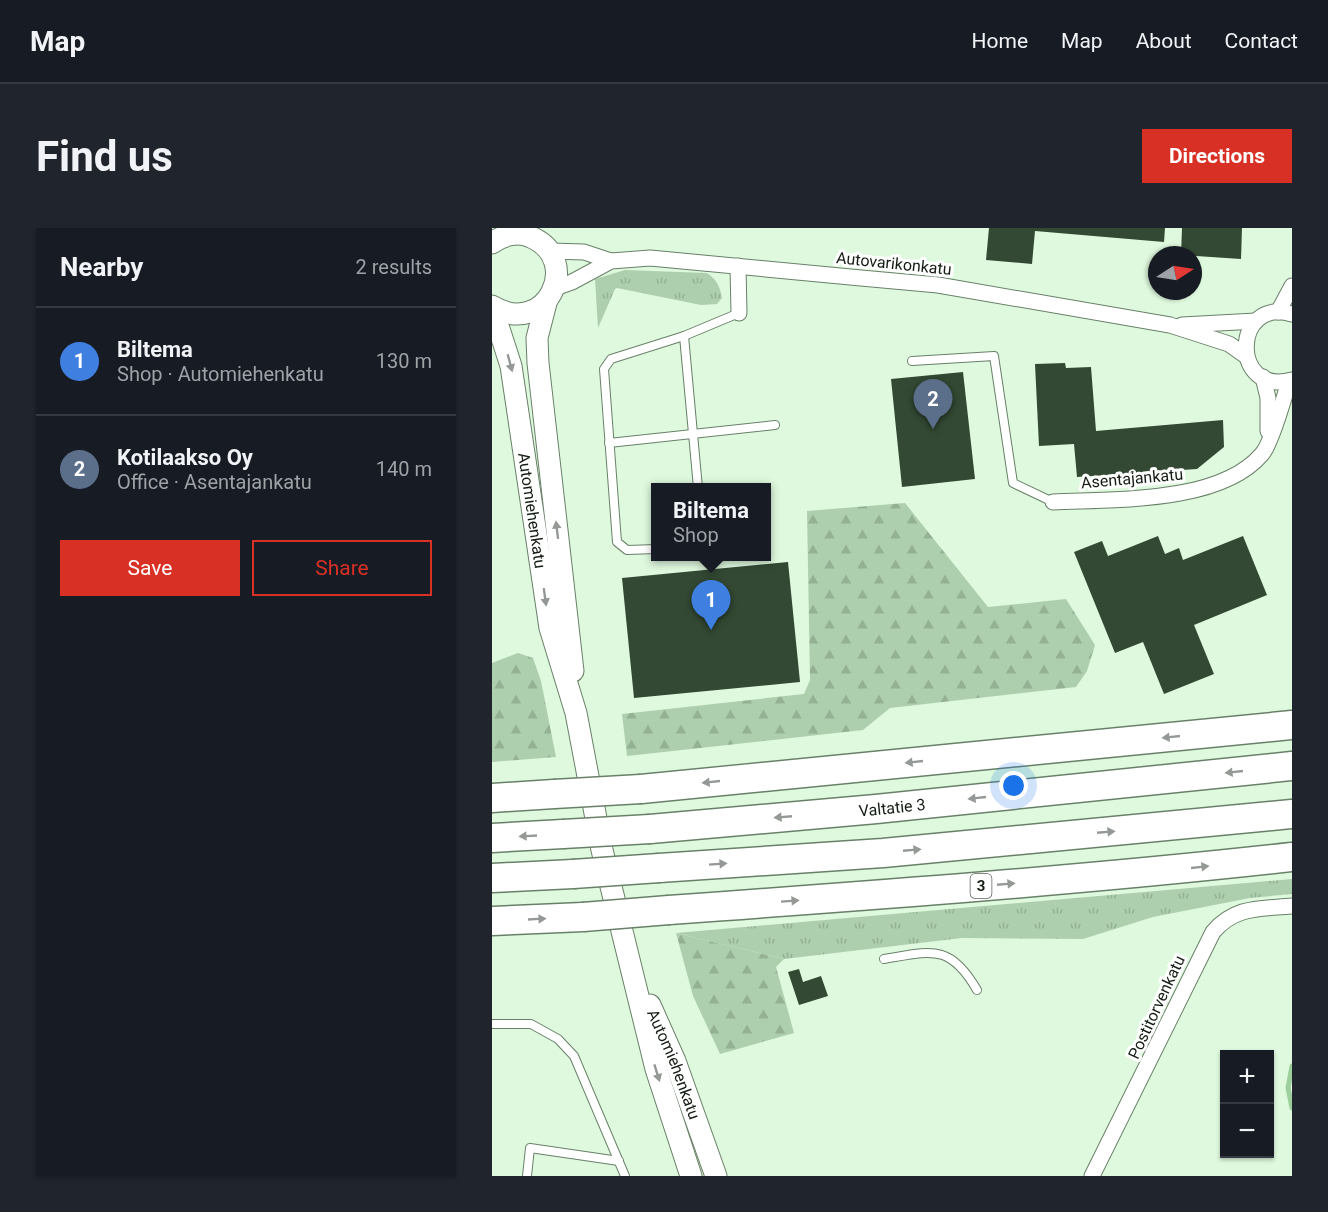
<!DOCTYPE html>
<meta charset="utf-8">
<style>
:root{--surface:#171b24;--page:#20242c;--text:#f1f3f6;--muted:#9ea1a6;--line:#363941;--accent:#d93025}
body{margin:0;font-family:Roboto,sans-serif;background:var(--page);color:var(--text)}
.controls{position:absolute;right:18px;bottom:18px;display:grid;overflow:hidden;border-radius:0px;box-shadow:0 2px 4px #0004}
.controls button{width:54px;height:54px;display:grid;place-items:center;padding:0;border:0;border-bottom:2px solid var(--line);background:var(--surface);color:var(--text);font:30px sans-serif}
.compass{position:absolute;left:656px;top:18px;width:54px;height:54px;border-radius:50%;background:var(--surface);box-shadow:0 2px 4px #0004;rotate:78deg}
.you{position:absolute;left:522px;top:558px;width:21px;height:21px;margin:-15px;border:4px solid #fff;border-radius:50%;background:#1a73e8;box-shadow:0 0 0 9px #1a73e833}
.badge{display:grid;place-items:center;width:39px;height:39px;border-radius:50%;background:var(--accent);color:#fff;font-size:20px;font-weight:700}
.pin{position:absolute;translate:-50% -50px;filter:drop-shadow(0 2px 3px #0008)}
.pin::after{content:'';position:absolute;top:32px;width:21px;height:18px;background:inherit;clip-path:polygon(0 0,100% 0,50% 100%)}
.popup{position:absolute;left:159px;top:255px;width:120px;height:78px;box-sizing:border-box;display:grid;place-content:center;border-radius:0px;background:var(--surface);filter:drop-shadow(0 2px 4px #0005);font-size:20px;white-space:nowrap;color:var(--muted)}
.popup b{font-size:22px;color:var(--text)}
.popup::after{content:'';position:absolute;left:50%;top:100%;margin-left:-12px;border:12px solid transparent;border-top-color:var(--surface)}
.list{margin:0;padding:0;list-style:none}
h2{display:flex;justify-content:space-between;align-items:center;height:78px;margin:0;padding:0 24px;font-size:26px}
h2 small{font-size:20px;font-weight:400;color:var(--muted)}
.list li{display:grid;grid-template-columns:39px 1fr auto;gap:18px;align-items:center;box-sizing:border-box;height:108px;padding:0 24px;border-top:2px solid var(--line)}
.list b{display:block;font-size:22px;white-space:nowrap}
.list p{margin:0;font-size:20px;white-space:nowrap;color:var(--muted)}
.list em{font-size:20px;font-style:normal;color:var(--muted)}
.actions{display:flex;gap:12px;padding:18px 24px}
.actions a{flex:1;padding:14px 0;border:2px solid var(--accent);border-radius:0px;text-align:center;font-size:21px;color:var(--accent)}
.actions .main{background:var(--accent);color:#fff}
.map{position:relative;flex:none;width:800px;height:948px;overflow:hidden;border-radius:0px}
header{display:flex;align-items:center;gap:36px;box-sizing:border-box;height:84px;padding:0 30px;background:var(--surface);border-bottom:2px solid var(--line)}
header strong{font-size:28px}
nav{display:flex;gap:33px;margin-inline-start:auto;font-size:21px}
.intro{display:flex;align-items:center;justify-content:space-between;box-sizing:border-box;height:144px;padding:0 36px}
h1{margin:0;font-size:42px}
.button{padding:15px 27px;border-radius:0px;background:var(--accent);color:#fff;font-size:21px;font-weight:700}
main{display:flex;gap:36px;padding:0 36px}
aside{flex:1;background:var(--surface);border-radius:0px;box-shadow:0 2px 4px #0004}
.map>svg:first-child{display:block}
.grass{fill:url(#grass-tufts)}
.forest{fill:url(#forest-firs)}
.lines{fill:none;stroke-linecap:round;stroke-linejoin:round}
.stream{stroke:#9ccf9b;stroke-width:5}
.building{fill:#334933}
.lane-casing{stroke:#688068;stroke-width:10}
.street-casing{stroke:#688068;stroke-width:17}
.secondary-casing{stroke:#688068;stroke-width:23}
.highway-casing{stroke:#688068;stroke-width:31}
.lane{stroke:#fff;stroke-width:8}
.street{stroke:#fff;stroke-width:15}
.secondary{stroke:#fff;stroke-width:21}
.highway{stroke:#fff;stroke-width:28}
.highway-bridge-casing{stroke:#688068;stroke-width:31;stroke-linecap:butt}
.highway-bridge{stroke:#fff;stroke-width:28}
.oneway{fill:#959995}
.labels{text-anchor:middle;stroke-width:6;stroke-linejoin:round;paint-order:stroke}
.shield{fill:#fff;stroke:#5a615a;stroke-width:1.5}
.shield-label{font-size:15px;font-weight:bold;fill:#141d13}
.street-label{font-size:16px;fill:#141d13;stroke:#fff}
</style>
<header>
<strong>Map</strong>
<nav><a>Home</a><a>Map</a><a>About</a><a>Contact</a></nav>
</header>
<div class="intro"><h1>Find us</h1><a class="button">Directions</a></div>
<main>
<aside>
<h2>Nearby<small>2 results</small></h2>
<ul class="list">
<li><span class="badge" style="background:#3f7fe0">1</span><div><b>Biltema</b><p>Shop · Automiehenkatu</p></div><em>130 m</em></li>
<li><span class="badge" style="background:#5c6f8a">2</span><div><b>Kotilaakso Oy</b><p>Office · Asentajankatu</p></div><em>140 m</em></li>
</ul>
<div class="actions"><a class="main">Save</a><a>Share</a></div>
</aside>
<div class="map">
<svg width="800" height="948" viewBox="0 0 800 948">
<defs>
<pattern id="grass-tufts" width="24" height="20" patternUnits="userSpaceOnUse" patternTransform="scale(1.5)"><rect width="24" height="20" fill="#aecfad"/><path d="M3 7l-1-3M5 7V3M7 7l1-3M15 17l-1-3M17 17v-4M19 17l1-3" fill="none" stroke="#95b194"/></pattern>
<pattern id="forest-firs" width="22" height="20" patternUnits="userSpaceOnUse" patternTransform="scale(1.5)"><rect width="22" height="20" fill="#aecfad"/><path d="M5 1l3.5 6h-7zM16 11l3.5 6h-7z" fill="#95b194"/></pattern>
</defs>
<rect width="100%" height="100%" fill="#dff9de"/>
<g class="grass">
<path d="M133,42L215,45C225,52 228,58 230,70L225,76L209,77L125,60L123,61L106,100L103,51Z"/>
<polygon points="800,651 800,666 758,670 661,689 591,711 470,710 292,731 184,705"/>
</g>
<g class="forest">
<polygon points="413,275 496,379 574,371 603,417 595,443 584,459 398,480 371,502 135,528 130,486 312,466 318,452 315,283"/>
<polygon points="26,425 41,430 49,453 64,529 0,534 0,435"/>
<polygon points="184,705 292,731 284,739 302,805 228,826 201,768"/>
</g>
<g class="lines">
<polyline class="stream" points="800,838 796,860 800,880"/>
</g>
<g class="building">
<polygon points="497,0 673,0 672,14 543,3 540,36 494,32"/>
<polygon points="690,0 750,0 749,31 689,27"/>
<polygon points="573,135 574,140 599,139 604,203 731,192 732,219 705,241 585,249 582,216 547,218 543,136"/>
<polygon points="471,144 483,251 410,259 399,151"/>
<polygon points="666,308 673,326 687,320 691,332 751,308 775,367 702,397 722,446 672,466 651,414 623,425 582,324 610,313 616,328"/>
<polygon points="296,334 308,454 142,470 130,350"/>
<polygon points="307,741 311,754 329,748 336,768 307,777 296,744"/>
</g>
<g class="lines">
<defs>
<g id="lane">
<polyline points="192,108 206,260"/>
<polyline points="420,133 502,128 521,255 561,274"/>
<polyline points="117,215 283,197"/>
<polyline points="164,321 135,322 125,314 112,141 119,131 192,108 247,85"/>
<path d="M392,731C439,723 458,715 485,762"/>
<polyline points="0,796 39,796 66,811 82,828 133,948"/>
<polyline points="35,948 38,920 127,933"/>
</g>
<g id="street">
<polyline points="57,23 92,24 119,33"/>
<polyline points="246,38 247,85"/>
<polyline points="63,60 80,54 119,33 158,30 369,50 446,57 678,97 737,116 754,128"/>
<polyline points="786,84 800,58"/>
<path d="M800,86C740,68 738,169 800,152"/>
<polyline points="690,97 764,93"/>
<polyline points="771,149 776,170 776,203"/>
<path d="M561,274C621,271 728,276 770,226C779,216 793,167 797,153"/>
<path d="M600,948L721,704C743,678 768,681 800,678"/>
</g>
<g id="secondary">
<path d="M0,15C11,7 26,3 39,9C92,32 54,111 0,78"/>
<polyline points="54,75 45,110 46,135 81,443"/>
<path id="s1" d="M0,79L19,138L58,400L84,485L110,622L164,841L199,948"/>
<path id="s2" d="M158,777L183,833L224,948"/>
</g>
<g id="highway">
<polyline points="149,561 800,497"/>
<polyline points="0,570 62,566"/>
<path id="s3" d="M158,601L384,581L800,538"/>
<polyline points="0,610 71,606"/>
<polyline points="167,640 391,625 800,586"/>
<polyline points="0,650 81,646"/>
<path d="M177,682C385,667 593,652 800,629"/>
<polyline points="0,693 91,689"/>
</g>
</defs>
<use href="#lane" class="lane-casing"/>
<use href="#street" class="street-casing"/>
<use href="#secondary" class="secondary-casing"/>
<use href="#highway" class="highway-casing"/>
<use href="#lane" class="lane"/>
<use href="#street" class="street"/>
<use href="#secondary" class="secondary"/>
<use href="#highway" class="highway"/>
<defs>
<g id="highway-bridge">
<polyline points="62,566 149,561"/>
<polyline points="71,606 158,601"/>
<polyline points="81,646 167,640"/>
<polyline points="91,689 177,682"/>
</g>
</defs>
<use href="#highway-bridge" class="highway-bridge-casing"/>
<use href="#highway-bridge" class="highway-bridge"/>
</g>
<defs><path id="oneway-solid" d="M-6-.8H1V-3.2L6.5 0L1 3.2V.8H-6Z" transform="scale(1.5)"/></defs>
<g class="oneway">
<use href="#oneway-solid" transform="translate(18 135) rotate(75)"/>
<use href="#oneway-solid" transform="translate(65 302) rotate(-97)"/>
<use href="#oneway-solid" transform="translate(53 369) rotate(82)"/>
<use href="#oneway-solid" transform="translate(679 509) rotate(174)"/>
<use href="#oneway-solid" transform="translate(422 534) rotate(174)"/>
<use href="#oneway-solid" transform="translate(742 544) rotate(174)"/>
<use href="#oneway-solid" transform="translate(219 554) rotate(174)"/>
<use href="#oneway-solid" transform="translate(485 570) rotate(174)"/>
<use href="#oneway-solid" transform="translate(291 589) rotate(175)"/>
<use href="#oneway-solid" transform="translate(614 604) rotate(-5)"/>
<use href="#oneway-solid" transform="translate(36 608) rotate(177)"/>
<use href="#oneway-solid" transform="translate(420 622) rotate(-5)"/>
<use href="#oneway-solid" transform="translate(226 636) rotate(-4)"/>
<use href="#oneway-solid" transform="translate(708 639) rotate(-6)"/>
<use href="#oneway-solid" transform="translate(514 656) rotate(-5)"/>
<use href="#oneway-solid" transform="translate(298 673) rotate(-4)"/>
<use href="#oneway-solid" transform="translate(45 691) rotate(-3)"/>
<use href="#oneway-solid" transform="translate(165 845) rotate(73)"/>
</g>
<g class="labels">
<rect class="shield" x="478.5" y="646" width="21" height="24" rx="4.5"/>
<g class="shield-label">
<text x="489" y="663">3</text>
</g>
<g class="street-label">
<text transform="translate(402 35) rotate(6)" y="6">Autovarikonkatu</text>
<text transform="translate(640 250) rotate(-5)" y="6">Asentajankatu</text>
<text dy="6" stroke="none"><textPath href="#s1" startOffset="208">Automiehenkatu</textPath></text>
<text dy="6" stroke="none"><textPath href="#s3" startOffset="243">Valtatie 3</textPath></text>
<text transform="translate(664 779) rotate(-65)" y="6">Postitorvenkatu</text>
<text dy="6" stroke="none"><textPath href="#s2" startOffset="64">Automiehenkatu</textPath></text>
</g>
</g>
</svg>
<div class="controls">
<button>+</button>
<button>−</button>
</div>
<svg class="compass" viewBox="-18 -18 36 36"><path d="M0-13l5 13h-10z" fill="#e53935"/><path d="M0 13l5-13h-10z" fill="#9ea1a6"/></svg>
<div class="you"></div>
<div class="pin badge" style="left:219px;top:402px;background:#3f7fe0">1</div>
<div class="popup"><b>Biltema</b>Shop</div>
<div class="pin badge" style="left:441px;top:201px;background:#5c6f8a">2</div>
</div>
</main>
